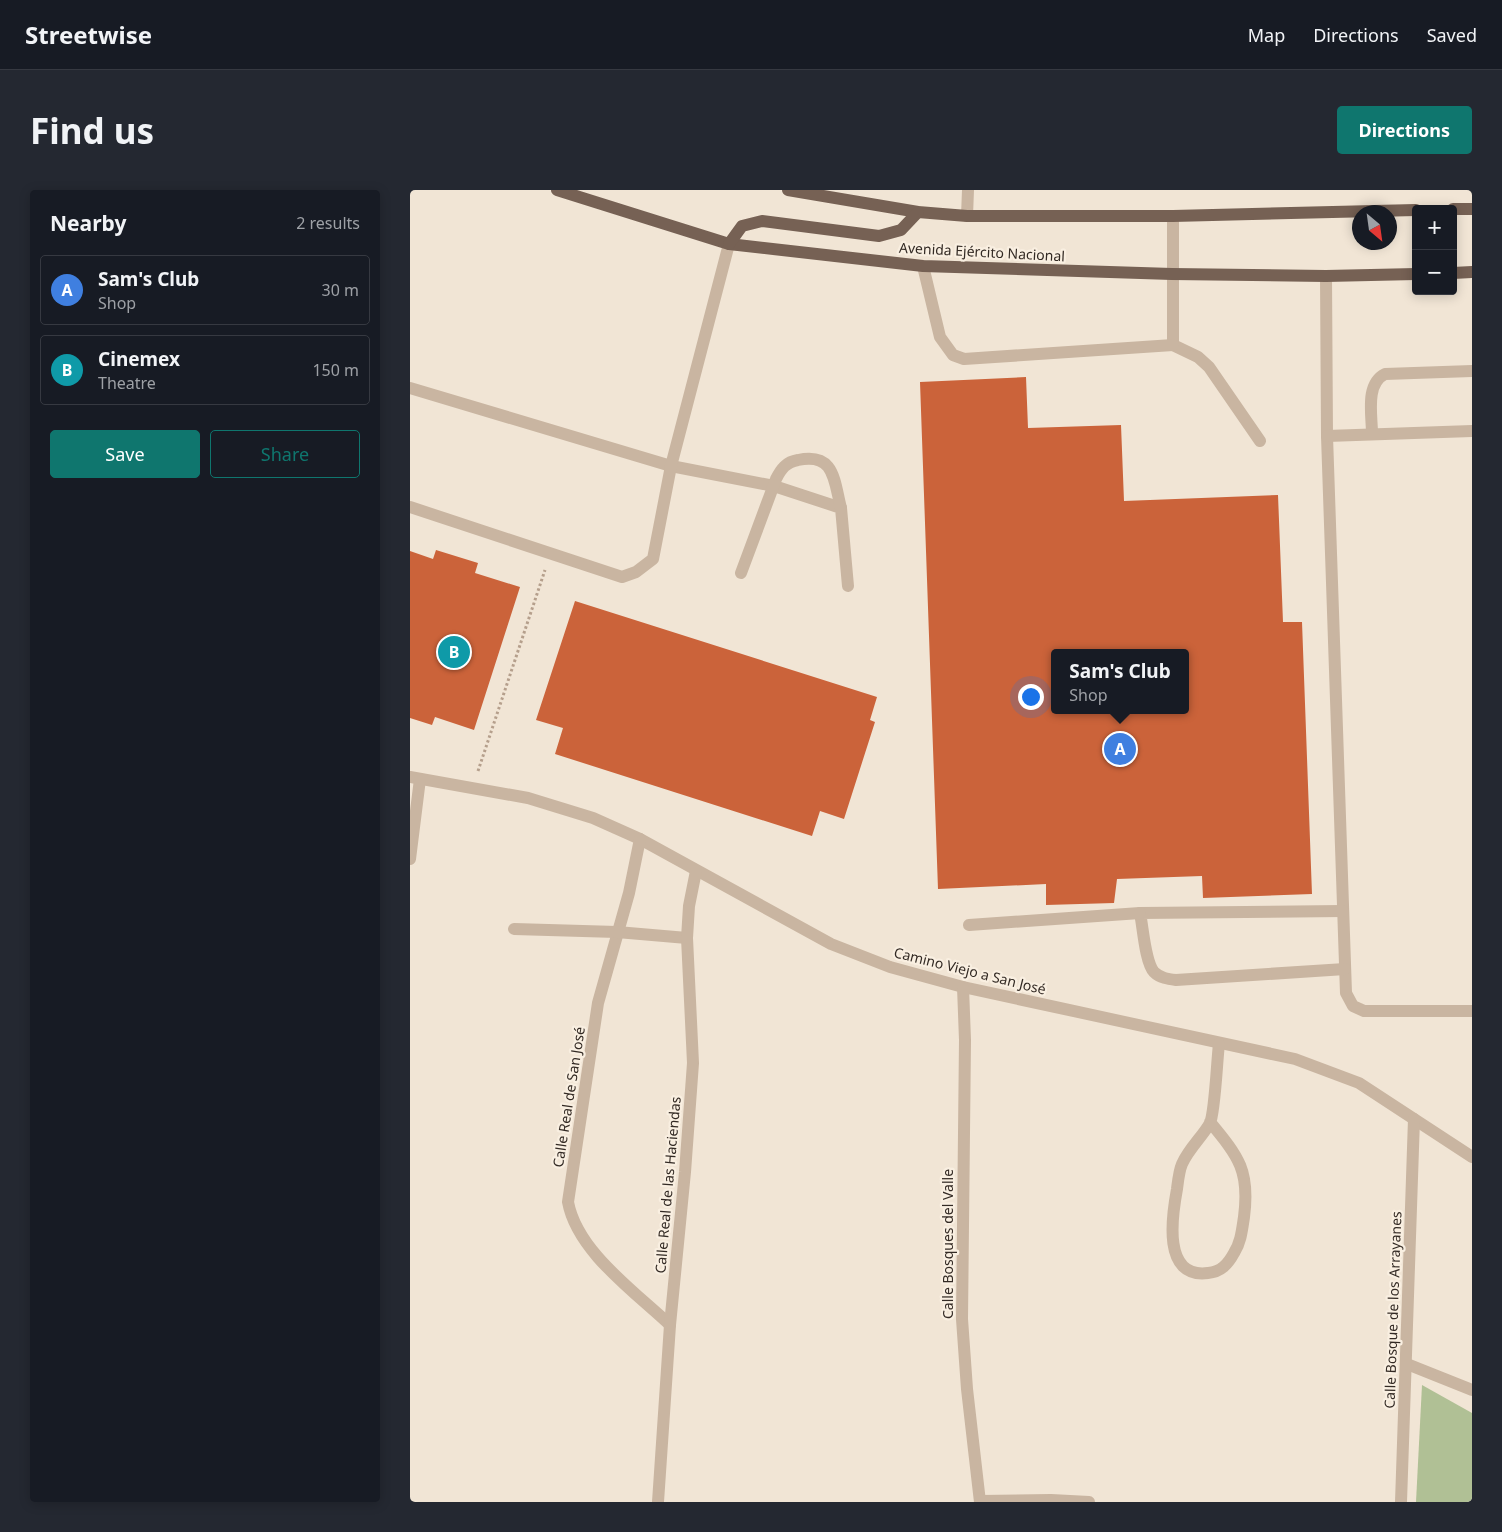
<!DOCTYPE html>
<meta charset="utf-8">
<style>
:root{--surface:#171b24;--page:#242831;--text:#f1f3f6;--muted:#9ea1a6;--line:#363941;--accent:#0f766e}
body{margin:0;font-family:"Noto Sans",sans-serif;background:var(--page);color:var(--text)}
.controls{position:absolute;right:15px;top:15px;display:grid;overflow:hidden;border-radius:5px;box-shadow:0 2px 12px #0003}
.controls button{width:45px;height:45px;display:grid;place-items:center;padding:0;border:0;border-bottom:1px solid var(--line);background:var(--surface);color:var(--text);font:25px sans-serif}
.compass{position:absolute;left:942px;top:15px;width:45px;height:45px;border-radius:50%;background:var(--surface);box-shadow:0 2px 12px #0003;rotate:151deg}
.you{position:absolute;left:620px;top:506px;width:18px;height:18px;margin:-12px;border:4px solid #fff;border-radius:50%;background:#1a73e8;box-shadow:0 0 0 8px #1a73e833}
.badge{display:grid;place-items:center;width:32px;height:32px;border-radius:50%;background:var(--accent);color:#fff;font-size:16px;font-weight:700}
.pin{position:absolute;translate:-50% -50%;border:2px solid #fff;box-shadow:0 1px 5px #0006}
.popup{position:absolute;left:641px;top:459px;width:138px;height:65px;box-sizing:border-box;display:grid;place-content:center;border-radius:5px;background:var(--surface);filter:drop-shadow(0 1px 4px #0005);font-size:16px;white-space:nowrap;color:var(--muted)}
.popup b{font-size:19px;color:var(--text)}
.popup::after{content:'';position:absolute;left:50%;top:100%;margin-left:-10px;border:10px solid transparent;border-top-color:var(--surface)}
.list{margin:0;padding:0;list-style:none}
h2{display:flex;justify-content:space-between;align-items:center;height:65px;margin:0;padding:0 20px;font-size:21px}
h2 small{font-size:16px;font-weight:400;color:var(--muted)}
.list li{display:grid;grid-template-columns:32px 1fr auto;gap:15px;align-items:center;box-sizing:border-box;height:70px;margin:0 10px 10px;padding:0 10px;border:1px solid var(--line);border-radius:5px}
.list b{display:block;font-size:19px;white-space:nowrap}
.list p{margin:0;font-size:16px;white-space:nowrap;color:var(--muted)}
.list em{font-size:16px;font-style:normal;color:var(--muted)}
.actions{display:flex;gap:10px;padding:15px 20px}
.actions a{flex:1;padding:11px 0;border:1px solid var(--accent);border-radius:5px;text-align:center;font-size:18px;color:var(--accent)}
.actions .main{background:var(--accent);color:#fff}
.map{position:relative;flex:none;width:1062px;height:1312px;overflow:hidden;border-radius:5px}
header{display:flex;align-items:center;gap:30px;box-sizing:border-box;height:70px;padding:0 25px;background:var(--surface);border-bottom:1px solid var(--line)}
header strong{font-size:24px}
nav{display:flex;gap:28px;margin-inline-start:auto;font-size:18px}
.intro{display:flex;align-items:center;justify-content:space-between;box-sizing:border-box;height:120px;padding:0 30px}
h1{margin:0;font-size:35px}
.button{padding:12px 22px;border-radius:5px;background:var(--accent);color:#fff;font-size:18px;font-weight:700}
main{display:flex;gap:30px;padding:0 30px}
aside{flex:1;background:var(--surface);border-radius:5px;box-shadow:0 2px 12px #0003}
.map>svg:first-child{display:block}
.green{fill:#b0c095}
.building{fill:#cb633a;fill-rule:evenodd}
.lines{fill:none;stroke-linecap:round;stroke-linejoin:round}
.path{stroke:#b59f8c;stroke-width:3;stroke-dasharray:2.5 2.5;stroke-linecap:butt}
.minor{stroke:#c9b5a1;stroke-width:12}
.major{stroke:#766154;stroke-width:12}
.labels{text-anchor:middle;stroke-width:4.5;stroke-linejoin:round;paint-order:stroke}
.street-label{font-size:14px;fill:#332a24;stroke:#f9efe1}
</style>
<header>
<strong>Streetwise</strong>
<nav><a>Map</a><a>Directions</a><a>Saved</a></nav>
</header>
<div class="intro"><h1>Find us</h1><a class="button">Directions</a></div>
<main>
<aside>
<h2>Nearby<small>2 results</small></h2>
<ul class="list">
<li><span class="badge" style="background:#3f7fe0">A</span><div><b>Sam's Club</b><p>Shop</p></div><em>30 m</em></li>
<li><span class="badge" style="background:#0f9aa8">B</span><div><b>Cinemex</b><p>Theatre</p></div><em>150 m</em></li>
</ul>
<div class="actions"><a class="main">Save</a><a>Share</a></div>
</aside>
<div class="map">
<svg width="1062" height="1312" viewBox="0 0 1062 1312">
<rect width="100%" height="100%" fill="#f1e5d5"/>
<polygon class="green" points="1012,1195 1062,1223 1062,1312 1006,1312"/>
<g class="building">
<path d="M616,187L618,238L711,235L714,311L868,305L873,432H892L902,704L793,708L792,686L707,689L704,713L636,715V694L528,699L510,192ZM645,463H775V520H645Z"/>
<polygon points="26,360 68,373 65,383 110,397 64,540 25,527 22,535 0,528 0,361 23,369"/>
<polygon points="165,411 467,507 460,530 465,532 434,629 410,621 402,646 145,564 153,538 126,530"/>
</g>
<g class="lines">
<polyline class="path" points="68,581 135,380"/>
<g class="minor">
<polyline points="557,26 558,0"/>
<polyline points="763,26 763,155 788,167 799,177 850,251"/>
<polyline points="513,76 530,147 543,165 554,169 763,155"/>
<polyline points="916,86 917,246 936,803 943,816 954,821 1062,821"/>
<polyline points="0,198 261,276 364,296 431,318 438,396"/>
<path d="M962,244C962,225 955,194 975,184L1062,181"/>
<polyline points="917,246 1062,241"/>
<polyline points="0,317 212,387 226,382 243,369 261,276 319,54"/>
<path d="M331,383L366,289C371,279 376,272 388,270C425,262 424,291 431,318"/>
<polyline points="0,587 118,608 183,628 230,649 421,754 480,777 553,797 885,869 949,893 1062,967"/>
<path d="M230,649L219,703L188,813L158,1012C167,1061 224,1101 260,1135"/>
<polyline points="0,669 10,589"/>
<path d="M933,721L730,723C733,737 735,772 744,782C750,788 758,789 766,790L935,779"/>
<polyline points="559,735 730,723"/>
<polyline points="104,739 207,742 277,748"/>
<polyline points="553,797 555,850 552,1129 557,1199 570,1312"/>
<path d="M800,932C829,967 840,981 834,1027C832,1040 831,1052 824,1063C818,1074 811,1082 798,1083C752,1089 762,1026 767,999C768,991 769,981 772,974C779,958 793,946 800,933C805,922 807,869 809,854"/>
<polyline points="997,1174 1062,1200"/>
<polyline points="570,1311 641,1310 679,1312"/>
<polyline points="248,1312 260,1135 275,982 283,873 277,748 279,716 286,681"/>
<polyline points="991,1312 1004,929"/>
</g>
<g class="major">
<polyline points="147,0 319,54 513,76 762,84 916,86 1006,84"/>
<polyline points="378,0 508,22 557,26 763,26 1006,20"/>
<polyline points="1043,19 1062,19"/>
<polyline points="319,54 332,36 352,31 469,46 491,40 508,22"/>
<polyline points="1043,83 1062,82"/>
</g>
</g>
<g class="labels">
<g class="street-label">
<text transform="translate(572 62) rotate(3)" y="5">Avenida Ejército Nacional</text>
<text transform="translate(560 781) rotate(14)" y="5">Camino Viejo a San José</text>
<text transform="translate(159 907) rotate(-81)" y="5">Calle Real de San José</text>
<text transform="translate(258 995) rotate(-85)" y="5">Calle Real de las Haciendas</text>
<text transform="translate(538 1054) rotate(-90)" y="5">Calle Bosques del Valle</text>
<text transform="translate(983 1120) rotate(-88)" y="5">Calle Bosque de los Arrayanes</text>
</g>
</g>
</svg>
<div class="controls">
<button>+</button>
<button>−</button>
</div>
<svg class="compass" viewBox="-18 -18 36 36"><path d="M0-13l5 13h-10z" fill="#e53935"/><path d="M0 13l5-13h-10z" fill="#9ea1a6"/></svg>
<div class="you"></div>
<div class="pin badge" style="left:710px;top:559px;background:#3f7fe0">A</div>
<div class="popup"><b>Sam's Club</b>Shop</div>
<div class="pin badge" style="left:44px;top:462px;background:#0f9aa8">B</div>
</div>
</main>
